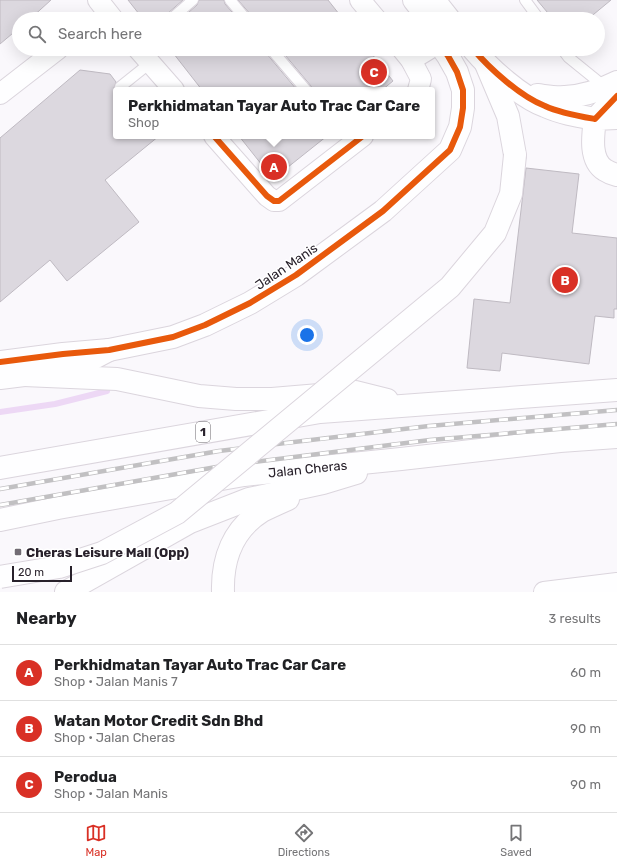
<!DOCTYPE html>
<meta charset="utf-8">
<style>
:root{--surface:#fff;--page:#f6f6f6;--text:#202124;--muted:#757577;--line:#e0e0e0;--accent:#d93025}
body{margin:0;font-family:Rubik,sans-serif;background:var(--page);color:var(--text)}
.scale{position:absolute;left:12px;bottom:10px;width:60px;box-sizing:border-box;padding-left:4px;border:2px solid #28212b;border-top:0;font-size:11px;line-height:14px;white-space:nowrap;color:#28212b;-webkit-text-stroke:3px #fff;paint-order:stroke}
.you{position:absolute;left:307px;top:335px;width:14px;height:14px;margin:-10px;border:3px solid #fff;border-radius:50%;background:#1a73e8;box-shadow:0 0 0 6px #1a73e833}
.badge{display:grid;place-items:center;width:26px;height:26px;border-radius:50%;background:var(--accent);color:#fff;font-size:13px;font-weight:700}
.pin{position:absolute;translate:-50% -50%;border:2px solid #fff;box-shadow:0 1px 4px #0006}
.popup{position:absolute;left:113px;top:87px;width:322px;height:52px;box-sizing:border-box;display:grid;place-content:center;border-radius:4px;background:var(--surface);filter:drop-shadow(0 1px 3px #0005);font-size:13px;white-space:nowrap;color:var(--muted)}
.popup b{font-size:15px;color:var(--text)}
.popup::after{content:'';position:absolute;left:50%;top:100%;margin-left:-8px;border:8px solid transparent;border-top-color:var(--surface)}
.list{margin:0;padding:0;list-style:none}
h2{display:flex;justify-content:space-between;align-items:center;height:52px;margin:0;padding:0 16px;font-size:17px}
h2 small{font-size:13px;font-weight:400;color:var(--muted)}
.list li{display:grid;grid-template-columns:26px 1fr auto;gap:12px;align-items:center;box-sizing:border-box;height:56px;padding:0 16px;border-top:1px solid var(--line)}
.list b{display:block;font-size:15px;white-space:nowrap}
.list p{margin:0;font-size:13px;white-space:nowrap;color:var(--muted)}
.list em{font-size:13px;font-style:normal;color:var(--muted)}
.icon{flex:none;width:22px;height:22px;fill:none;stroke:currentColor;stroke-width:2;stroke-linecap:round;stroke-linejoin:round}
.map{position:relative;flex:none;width:617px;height:592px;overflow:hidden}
.search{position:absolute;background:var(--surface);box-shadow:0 4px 16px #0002;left:12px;right:12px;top:12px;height:44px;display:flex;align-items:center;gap:10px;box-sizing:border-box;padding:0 14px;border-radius:22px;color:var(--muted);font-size:15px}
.sheet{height:220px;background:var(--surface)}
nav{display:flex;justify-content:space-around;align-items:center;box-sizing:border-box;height:56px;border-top:1px solid var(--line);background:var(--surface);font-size:11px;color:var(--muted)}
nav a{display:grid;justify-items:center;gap:2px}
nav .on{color:var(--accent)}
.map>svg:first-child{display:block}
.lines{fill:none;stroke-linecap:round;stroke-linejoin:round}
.stream{stroke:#edd8f5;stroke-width:6}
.building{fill:#dcd8df;stroke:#bfbac2}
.lane-casing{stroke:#dbd5dd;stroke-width:12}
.street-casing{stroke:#dbd5dd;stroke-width:22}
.secondary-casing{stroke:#dbd5dd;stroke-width:24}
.highway-casing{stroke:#dbd5dd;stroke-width:24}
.lane{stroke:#fefeff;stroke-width:10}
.street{stroke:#fefeff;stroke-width:20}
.secondary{stroke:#fefeff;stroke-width:22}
.highway{stroke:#fefeff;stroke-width:22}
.rail-casing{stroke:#c1c0c2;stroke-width:4.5}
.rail{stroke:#fff;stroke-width:3;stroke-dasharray:9;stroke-linecap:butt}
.highway-bridge-casing{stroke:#dbd5dd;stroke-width:24;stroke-linecap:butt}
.highway-bridge{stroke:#fefeff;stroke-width:22}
.cycleway-casing{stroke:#fff;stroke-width:8}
.cycleway{stroke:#e8590c;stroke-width:6}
.poi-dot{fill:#726c74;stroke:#fff;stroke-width:1.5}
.labels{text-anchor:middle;stroke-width:3;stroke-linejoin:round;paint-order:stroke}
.shield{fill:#fff;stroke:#68646b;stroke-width:1}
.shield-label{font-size:12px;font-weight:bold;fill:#28212b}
.street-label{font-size:13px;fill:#28212b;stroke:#fff}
.poi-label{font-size:13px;font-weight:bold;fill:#28212b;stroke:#fff;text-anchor:start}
</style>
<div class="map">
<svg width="617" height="592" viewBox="0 0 617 592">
<rect width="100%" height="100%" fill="#faf8fc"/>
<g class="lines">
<polyline class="stream" points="0,412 55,404 107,391"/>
</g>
<g class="building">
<polygon points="0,0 51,0 30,19 19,19 19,28 0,44"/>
<polygon points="128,0 183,0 167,14 165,19 143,19"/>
<polygon points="199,0 224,0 225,4 238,19 181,19 197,5"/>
<polygon points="238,0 328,0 343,19 252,19 251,15"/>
<polygon points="537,0 611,0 588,19 553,19"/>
<polygon points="170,49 265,49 266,53 297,90 202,90"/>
<polygon points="280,49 368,49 393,81 382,90 312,90 311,86"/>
<polygon points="80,70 110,74 116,82 114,88 116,92 116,136 159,136 105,180 139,222 67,281 50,260 0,302 0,138"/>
<polygon points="239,136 327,136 273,179"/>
<polygon points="526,168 579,174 572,233 617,238 617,309 614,309 614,318 595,316 589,364 502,353 500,371 467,368 474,299 510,303"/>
</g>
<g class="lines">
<defs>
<g id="lane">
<polyline points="230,0 246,19"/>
<polyline points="525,0 539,19"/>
<polyline points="171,19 193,0"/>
<polyline points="271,49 306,90"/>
<polyline points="562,49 568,57 605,87"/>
<polyline points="120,87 150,63"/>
</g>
<g id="street">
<polyline points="98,0 113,19"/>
<polyline points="360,0 376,19"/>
<polyline points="138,49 174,90"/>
<polyline points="402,49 411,60 421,79 418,90"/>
<polyline points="411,60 429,49"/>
<polyline points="0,94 58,49"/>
<polyline points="214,136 267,196 274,201 279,201 363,136"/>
<polyline points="544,592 617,583"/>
</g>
<g id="secondary">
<polyline points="414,0 429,19"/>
<polyline points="434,0 449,19"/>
<path d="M473,49C490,69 521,97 545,106C560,113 578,116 595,119L617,96"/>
<path d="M537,95C546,96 556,98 565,97C583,96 601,90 617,82"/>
<polyline points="0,362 63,354 109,350 173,337 205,325 250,303 296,275 383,211 450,150 460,127 463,108 463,90 457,72 448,56 443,49"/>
</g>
<g id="highway">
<polyline points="486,64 508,116 515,155"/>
<path d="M617,118L595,119C593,135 589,160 605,170C608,172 613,174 617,175"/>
<polyline points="24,375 117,379 199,396 236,399 272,399 355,392 387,400"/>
<polyline points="0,378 24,375 55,367 88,361 109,350"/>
<polyline points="0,468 320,412 617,390"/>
<path id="s1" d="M0,520L58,508L244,475L401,459L560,441L617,437"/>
<polyline points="66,592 190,522 249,499 323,483 356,473"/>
<path d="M223,592C222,559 233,529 262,511C270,507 279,503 288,499"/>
</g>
</defs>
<use href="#lane" class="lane-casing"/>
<use href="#street" class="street-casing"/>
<use href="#secondary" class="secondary-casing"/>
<use href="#highway" class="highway-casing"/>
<use href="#lane" class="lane"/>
<use href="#street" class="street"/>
<use href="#secondary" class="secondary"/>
<use href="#highway" class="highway"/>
<defs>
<g id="rail">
<polyline points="0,489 219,451 429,426 617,410"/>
<polyline points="0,505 222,466 430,440 617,424"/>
</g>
</defs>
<use href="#rail" class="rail-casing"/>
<use href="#rail" class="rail"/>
<defs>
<polyline id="highway-bridge" points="0,577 59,567 102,553 177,513 450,287 495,233 511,194 515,155"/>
</defs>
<use href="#highway-bridge" class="highway-bridge-casing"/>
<use href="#highway-bridge" class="highway-bridge"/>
<defs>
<g id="cycleway">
<path d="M473,49C490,69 521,97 545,106C560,113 578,116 595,119L617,96"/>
<polyline points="214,136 267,196 274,201 279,201 363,136"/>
<polyline points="0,362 63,354 109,350 173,337 205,325 250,303 296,275 383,211 450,150 460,127 463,108 463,90 457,72 448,56 443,49"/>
</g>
</defs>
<use href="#cycleway" class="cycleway-casing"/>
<use href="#cycleway" class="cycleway"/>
</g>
<rect class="poi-dot" x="14" y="548" width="8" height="8" rx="2"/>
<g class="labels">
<rect class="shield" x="196" y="422" width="14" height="20" rx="3"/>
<g class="shield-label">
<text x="203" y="436">1</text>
</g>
<g class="street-label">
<text transform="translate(286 266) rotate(-34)" y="5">Jalan Manis</text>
<text dy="5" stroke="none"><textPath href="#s1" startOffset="312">Jalan Cheras</textPath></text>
</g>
<g class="poi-label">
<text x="26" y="557">Cheras Leisure Mall (Opp)</text>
</g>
</g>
</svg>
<div class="scale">20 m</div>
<div class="you"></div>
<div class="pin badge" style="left:274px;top:167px">A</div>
<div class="popup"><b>Perkhidmatan Tayar Auto Trac Car Care</b>Shop</div>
<div class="pin badge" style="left:565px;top:280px">B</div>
<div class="pin badge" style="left:374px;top:72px">C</div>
<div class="search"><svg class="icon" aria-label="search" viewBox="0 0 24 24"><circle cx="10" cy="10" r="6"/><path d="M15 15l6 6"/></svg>Search here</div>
</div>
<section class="sheet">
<h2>Nearby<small>3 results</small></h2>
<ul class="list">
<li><span class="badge">A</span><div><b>Perkhidmatan Tayar Auto Trac Car Care</b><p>Shop · Jalan Manis 7</p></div><em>60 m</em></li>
<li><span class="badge">B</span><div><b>Watan Motor Credit Sdn Bhd</b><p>Shop · Jalan Cheras</p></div><em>90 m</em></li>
<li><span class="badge">C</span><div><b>Perodua</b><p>Shop · Jalan Manis</p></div><em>90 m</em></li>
</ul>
</section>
<nav>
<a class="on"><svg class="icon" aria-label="map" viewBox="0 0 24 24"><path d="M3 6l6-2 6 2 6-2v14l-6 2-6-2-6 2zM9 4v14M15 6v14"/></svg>Map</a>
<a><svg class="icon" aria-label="directions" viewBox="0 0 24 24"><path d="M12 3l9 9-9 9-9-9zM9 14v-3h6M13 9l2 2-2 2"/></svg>Directions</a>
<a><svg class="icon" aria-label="saved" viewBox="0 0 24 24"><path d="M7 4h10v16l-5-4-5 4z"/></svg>Saved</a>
</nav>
